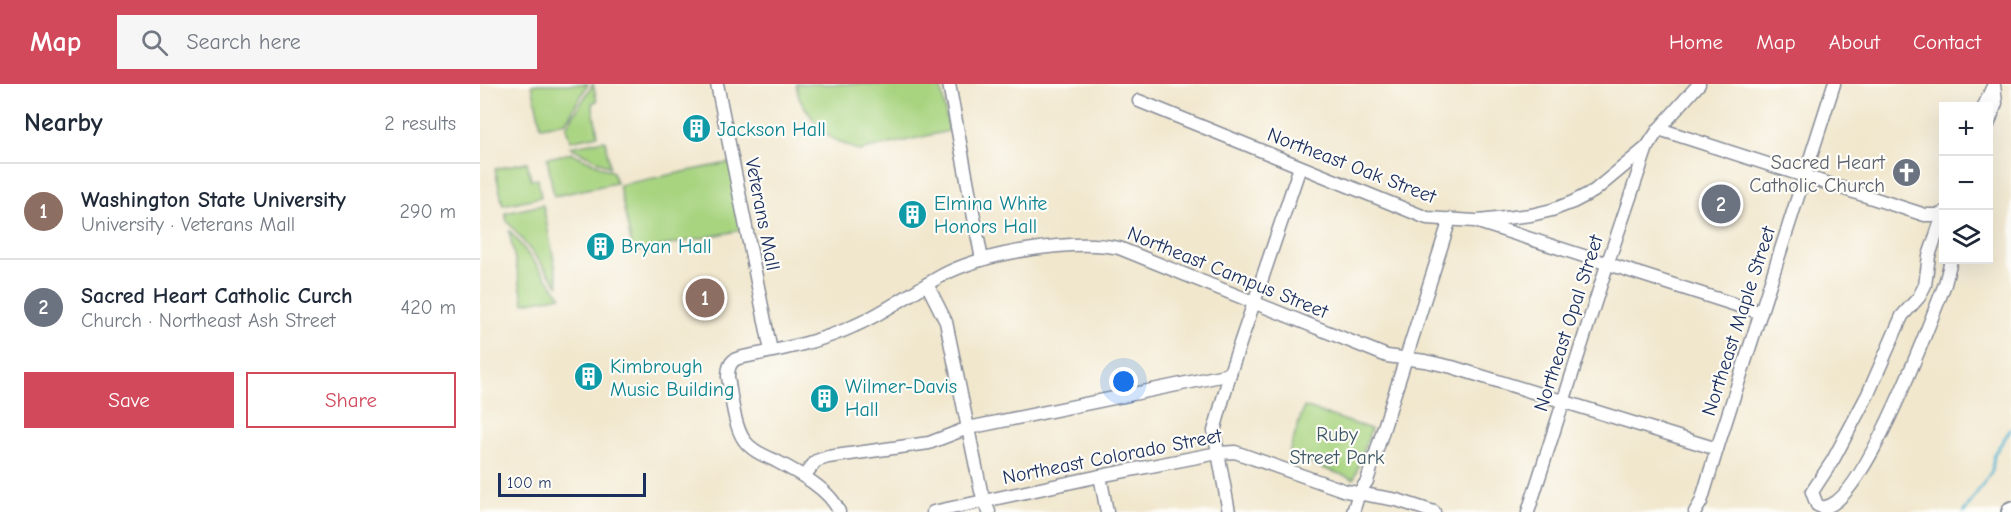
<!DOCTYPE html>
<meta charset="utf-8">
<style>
:root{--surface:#fff;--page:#f6f6f7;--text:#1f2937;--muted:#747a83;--line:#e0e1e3;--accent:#d1495b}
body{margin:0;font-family:"Comic Neue",sans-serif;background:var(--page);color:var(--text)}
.controls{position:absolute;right:18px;top:18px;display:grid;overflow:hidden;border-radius:0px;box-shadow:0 6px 24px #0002}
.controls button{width:54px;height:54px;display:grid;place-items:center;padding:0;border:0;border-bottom:2px solid var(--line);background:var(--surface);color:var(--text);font:30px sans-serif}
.scale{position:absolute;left:18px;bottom:15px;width:148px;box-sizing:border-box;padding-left:6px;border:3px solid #1b2f5e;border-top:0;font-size:16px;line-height:21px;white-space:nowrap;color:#1b2f5e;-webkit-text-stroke:4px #fdfcf7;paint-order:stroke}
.you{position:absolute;left:644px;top:298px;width:21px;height:21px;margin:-15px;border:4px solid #fff;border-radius:50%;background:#1a73e8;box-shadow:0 0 0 9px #1a73e833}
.badge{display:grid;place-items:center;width:39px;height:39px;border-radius:50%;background:var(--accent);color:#fff;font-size:20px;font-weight:700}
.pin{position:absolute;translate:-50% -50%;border:3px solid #fff;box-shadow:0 2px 6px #0006}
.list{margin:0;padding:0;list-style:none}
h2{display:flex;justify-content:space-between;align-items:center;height:78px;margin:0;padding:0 24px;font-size:26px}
h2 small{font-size:20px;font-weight:400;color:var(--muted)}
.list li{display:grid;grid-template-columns:39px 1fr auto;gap:18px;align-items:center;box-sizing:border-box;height:96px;padding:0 24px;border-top:2px solid var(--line)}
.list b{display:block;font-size:22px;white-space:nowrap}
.list p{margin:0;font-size:20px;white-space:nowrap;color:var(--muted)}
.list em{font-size:20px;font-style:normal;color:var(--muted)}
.actions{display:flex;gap:12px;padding:18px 24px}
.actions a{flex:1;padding:14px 0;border:2px solid var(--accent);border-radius:0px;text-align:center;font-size:21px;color:var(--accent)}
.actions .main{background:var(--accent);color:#fff}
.icon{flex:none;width:33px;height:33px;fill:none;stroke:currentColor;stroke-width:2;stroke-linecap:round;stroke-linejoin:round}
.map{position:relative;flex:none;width:1531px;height:428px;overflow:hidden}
header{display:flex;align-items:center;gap:36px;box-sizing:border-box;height:84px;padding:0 30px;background:var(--accent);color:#fff}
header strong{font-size:28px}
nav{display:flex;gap:33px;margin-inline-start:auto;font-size:21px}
.search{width:420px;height:54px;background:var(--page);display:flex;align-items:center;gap:15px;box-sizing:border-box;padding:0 21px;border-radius:0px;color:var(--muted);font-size:22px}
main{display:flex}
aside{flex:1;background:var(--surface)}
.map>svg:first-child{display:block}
.green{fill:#a8d480;stroke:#62826f;stroke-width:1.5}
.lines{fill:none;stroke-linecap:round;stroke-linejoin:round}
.stream{stroke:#53b3d2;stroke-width:3}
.minor-casing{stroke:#868b96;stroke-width:15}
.major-casing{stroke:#868b96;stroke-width:20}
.minor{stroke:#fff;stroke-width:12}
.major{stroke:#fff;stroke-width:16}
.labels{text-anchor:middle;stroke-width:4.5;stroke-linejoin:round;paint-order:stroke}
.culture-label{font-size:20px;fill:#0d838f;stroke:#fdfcf7;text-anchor:start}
.worship-label{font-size:20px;fill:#5b616d;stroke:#fdfcf7;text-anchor:end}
.street-label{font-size:20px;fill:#1b2f5e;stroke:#fdfcf7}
.park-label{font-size:20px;fill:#3e5866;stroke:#fdfcf7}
</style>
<header>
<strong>Map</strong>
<div class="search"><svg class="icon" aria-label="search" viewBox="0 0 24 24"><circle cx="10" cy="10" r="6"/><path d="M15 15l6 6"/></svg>Search here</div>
<nav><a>Home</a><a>Map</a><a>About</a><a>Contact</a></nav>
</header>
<main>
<aside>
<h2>Nearby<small>2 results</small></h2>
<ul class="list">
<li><span class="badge" style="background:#8d6e63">1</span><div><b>Washington State University</b><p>University · Veterans Mall</p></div><em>290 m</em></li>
<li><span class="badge" style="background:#6b7280">2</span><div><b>Sacred Heart Catholic Curch</b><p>Church · Northeast Ash Street</p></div><em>420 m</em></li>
</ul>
<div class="actions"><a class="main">Save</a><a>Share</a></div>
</aside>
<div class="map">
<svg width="1531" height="428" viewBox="0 0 1531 428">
<rect width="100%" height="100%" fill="#fdfcf7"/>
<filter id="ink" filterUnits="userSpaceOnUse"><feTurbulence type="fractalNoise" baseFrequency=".0167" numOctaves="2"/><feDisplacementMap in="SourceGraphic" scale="12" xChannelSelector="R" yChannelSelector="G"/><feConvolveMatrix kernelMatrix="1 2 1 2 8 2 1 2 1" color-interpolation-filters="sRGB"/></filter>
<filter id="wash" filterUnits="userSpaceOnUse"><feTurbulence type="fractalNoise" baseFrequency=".008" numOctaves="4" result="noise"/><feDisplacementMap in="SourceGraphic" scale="24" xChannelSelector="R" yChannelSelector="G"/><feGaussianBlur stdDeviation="1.35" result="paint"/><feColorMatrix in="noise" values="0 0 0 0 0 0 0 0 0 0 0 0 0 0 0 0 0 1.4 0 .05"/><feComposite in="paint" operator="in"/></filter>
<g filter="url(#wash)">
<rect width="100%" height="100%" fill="#f1e7cd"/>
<g class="green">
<polygon points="59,0 108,0 86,38 61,43 52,1"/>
<polygon points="113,0 117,17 112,19 118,51 90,57 86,43"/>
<polygon points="316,0 460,0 469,47 379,67 351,54 336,40 319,14"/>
<polygon points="125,56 130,83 90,63"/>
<polygon points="92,69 133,88 136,99 74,112 67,74"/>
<polygon points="47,78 51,96 58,95 61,113 23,121 15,85"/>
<polygon points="253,78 267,145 153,168 139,101"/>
<polygon points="63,121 79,202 27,137 25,129"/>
<polygon points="29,147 30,147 81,212 44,219"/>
<polygon points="824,323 891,345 874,395 808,372"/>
</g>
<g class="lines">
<polyline class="stream" points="1484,428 1512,387 1514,370 1531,345"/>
</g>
</g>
<g filter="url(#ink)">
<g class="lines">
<defs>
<g id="minor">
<polyline points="237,0 291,267"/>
<polyline points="469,0 502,176"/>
<polyline points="659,17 947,134 995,137 1281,229"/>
<polyline points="1504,22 1513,2"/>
<polyline points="1508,41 1516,19 1514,1"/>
<polyline points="1179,45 1445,131 1462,131"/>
<path d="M1464,128L1449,172L1445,201L1439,213L1422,232L1388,310L1353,376L1332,408L1337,421C1340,422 1341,424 1345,423C1384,418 1450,238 1465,200L1471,176"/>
<polyline points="999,137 1051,131 1072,126 1093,118 1114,107 1167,63 1179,45 1219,0"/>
<polyline points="447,200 466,238 501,407 509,428"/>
<polyline points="324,392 336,377 348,373 449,359 488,344 750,290"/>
<polyline points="620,392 627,428"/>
<path d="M359,428C351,405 315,387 294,376C283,371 271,366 264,356C254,342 251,310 248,293C248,284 250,276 259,274C297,266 338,259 374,242C404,229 432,208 461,192C503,169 593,154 639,164L907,272L945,277L972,283L1237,365"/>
<polyline points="453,428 620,392 738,369 755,368 866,407 917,416 954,428"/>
<polyline points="749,428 734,347 751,286 820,83"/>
<polyline points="873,428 879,409 887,397 970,135"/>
<polyline points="1048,428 1127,181 1167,63"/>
<polyline points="1215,428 1221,418 1237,365 1354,0"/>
</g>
<polyline id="major" points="1530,428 1531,426"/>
</defs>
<use href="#minor" class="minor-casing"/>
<use href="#major" class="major-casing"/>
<use href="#minor" class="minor"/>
<use href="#major" class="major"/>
</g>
</g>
<defs>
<symbol id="building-disc" viewBox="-11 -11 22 22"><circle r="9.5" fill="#0f9aa8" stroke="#fdfcf7"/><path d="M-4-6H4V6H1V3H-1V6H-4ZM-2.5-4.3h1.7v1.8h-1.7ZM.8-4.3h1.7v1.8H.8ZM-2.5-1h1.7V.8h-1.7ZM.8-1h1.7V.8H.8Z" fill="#fff"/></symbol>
<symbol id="church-disc" viewBox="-11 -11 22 22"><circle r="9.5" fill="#6b7280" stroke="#fdfcf7"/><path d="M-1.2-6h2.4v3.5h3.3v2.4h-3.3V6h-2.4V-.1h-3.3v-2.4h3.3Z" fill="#fff"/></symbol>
</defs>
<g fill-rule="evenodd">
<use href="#building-disc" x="200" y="28" width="33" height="33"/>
<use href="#church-disc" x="1410" y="72" width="33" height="33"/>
<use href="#building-disc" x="416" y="114" width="33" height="33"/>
<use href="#building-disc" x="104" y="146" width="33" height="33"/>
<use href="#building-disc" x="92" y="276" width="33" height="33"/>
<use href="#building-disc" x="328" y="298" width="33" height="33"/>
</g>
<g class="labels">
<g class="culture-label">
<text x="237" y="52">Jackson Hall</text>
<text x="454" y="126">Elmina White<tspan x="454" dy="23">Honors Hall</tspan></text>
<text x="141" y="169">Bryan Hall</text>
<text x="130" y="289">Kimbrough<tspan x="130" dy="23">Music Building</tspan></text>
<text x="365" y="309">Wilmer-Davis<tspan x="365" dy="23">Hall</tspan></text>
</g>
<g class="worship-label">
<text x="1405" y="85">Sacred Heart<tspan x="1405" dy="23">Catholic Church</tspan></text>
</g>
<g class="street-label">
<text transform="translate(872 81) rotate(21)" y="7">Northeast Oak Street</text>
<text transform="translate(283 130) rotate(79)" y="7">Veterans Mall</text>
<text transform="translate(748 188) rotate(22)" y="7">Northeast Campus Street</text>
<text transform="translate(1258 237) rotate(-72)" y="7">Northeast Maple Street</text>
<text transform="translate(1088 239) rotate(-72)" y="7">Northeast Opal Street</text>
<text transform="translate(632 372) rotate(-11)" y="7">Northeast Colorado Street</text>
</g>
<g class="park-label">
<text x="857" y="357">Ruby<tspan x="857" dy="23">Street Park</tspan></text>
</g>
</g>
</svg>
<div class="controls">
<button>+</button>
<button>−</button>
<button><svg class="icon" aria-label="layers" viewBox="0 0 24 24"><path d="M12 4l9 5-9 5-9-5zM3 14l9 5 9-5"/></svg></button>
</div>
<div class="scale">100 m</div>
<div class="you"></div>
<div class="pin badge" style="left:225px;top:214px;background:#8d6e63">1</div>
<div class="pin badge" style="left:1241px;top:120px;background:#6b7280">2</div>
</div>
</main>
